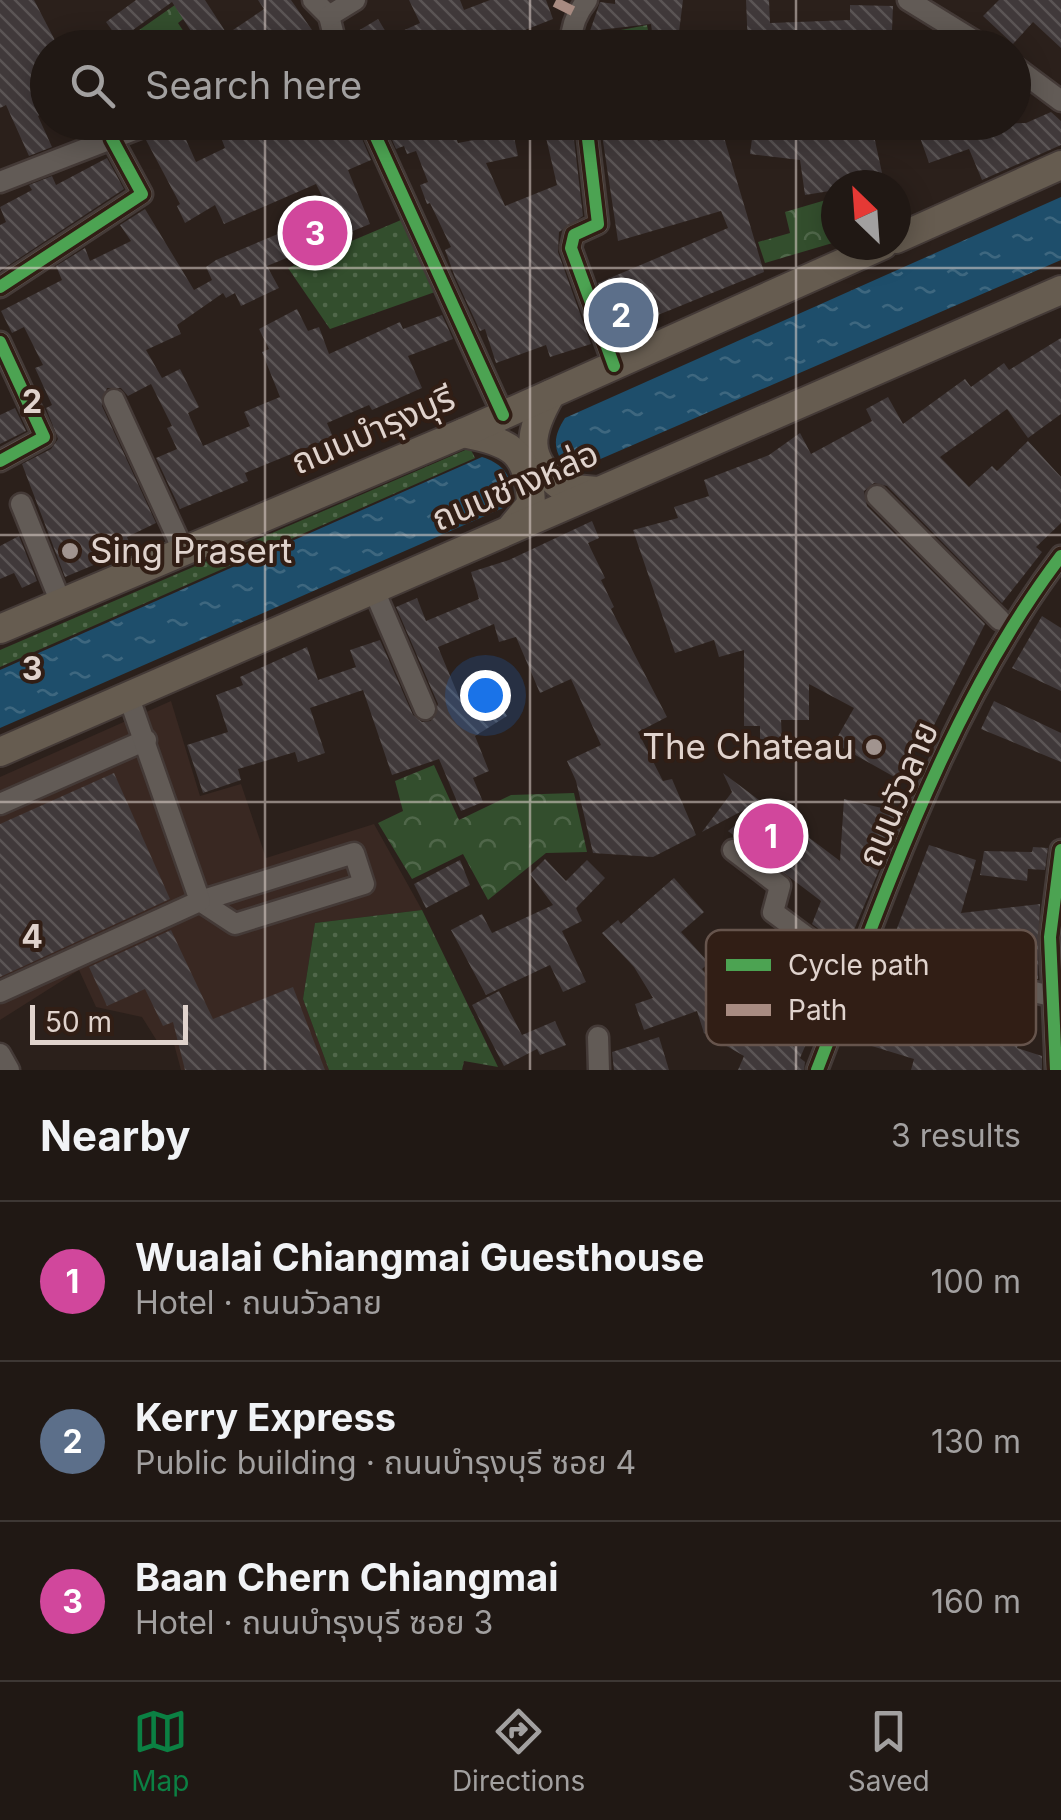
<!DOCTYPE html>
<meta charset="utf-8">
<style>
:root{--surface:#201814;--page:#28211d;--text:#f1f3f6;--muted:#a2a0a0;--line:#3d3734;--accent:#0b8043}
body{margin:0;font-family:Inter,"Noto Sans Thai",sans-serif;background:var(--page);color:var(--text)}
.compass{position:absolute;left:821px;top:170px;width:90px;height:90px;border-radius:50%;background:var(--surface);box-shadow:0 5px 25px #0003;rotate:335deg}
.scale{position:absolute;left:30px;bottom:25px;width:158px;box-sizing:border-box;padding-left:10px;border:5px solid #e0d3cd;border-top:0;font-size:28px;line-height:35px;white-space:nowrap;color:#e0d3cd;-webkit-text-stroke:8px #311e15;paint-order:stroke}
.you{position:absolute;left:485px;top:695px;width:35px;height:35px;margin:-25px;border:8px solid #fff;border-radius:50%;background:#1a73e8;box-shadow:0 0 0 15px #1a73e833}
.badge{display:grid;place-items:center;width:65px;height:65px;border-radius:50%;background:var(--accent);color:#fff;font-size:32px;font-weight:700}
.pin{position:absolute;translate:-50% -50%;border:5px solid #fff;box-shadow:0 2px 10px #0006}
.list{margin:0;padding:0;list-style:none}
h2{display:flex;justify-content:space-between;align-items:center;height:130px;margin:0;padding:0 40px;font-size:42px}
h2 small{font-size:32px;font-weight:400;color:var(--muted)}
.list li{display:grid;grid-template-columns:65px 1fr auto;gap:30px;align-items:center;box-sizing:border-box;height:160px;padding:0 40px;border-top:2px solid var(--line)}
.list b{display:block;font-size:38px;white-space:nowrap}
.list p{margin:0;font-size:32px;white-space:nowrap;color:var(--muted)}
.list em{font-size:32px;font-style:normal;color:var(--muted)}
.icon{flex:none;width:55px;height:55px;fill:none;stroke:currentColor;stroke-width:2;stroke-linecap:round;stroke-linejoin:round}
.map{position:relative;flex:none;width:1061px;height:1070px;overflow:hidden}
.search{position:absolute;background:var(--surface);box-shadow:0 5px 25px #0003;left:30px;right:30px;top:30px;height:110px;display:flex;align-items:center;gap:25px;box-sizing:border-box;padding:0 35px;border-radius:55px;color:var(--muted);font-size:38px}
.sheet{height:610px;background:var(--surface)}
nav{display:flex;justify-content:space-around;align-items:center;box-sizing:border-box;height:140px;border-top:2px solid var(--line);background:var(--surface);font-size:28px;color:var(--muted)}
nav a{display:grid;justify-items:center;gap:5px}
nav .on{color:var(--accent)}
.map>svg:first-child{display:block}
.commercial{fill:#392822}
.grass{fill:url(#grass-dots)}
.forest{fill:url(#forest-crowns)}
.water{fill:url(#water-ripples)}
.building{fill:url(#building-back-hatch);fill-rule:evenodd}
.lines{fill:none;stroke-linecap:round;stroke-linejoin:round}
.minor-casing{stroke:#443a37;stroke-width:25}
.major-casing{stroke:#443a37;stroke-width:32}
.minor{stroke:#625b56;stroke-width:20}
.major{stroke:#665c50;stroke-width:28}
.quiet{stroke:#a88b81;stroke-width:10;stroke-dasharray:20 10;stroke-linecap:butt}
.cycleway-casing{stroke:#311e15;stroke-width:19}
.cycleway{stroke:#4ca352;stroke-width:12}
.grid{fill:none;stroke:#e0d3cd;stroke-width:2.5;stroke-opacity:0.55}
.poi-dot{fill:#a1948f;stroke:#311e15;stroke-width:4}
.labels{text-anchor:middle;stroke-width:8;stroke-linejoin:round;paint-order:stroke}
.street-label{font-size:35px;fill:#e0d3cd;stroke:#311e15}
.poi-label{font-size:35px;fill:#e0d3cd;stroke:#311e15;text-anchor:start}
.key{fill:#311e15;stroke:#66544c;stroke-width:2.5}
.key-label{font-size:28px;fill:#e0d3cd}
.grid-label{font-size:32px;text-anchor:middle;font-weight:bold;fill:#e0d3cd;stroke:#311e15;stroke-width:8;stroke-linejoin:round;paint-order:stroke}
</style>
<div class="map">
<svg width="1061" height="1070" viewBox="0 0 1061 1070">
<defs>
<pattern id="grass-dots" width="8" height="8" patternUnits="userSpaceOnUse" patternTransform="scale(2.5)"><rect width="8" height="8" fill="#334e2d"/><path d="M2 2h.1M6 6h.1" fill="none" stroke="#50674a" stroke-width="1.8" stroke-linecap="round"/></pattern>
<pattern id="forest-crowns" width="20" height="18" patternUnits="userSpaceOnUse" patternTransform="scale(2.5)"><rect width="20" height="18" fill="#334e2d"/><path d="M2 6a3 3 0 1 1 6 0M12 15a3 3 0 1 1 6 0" fill="none" stroke="#50674a"/></pattern>
<pattern id="water-ripples" width="26" height="14" patternUnits="userSpaceOnUse" patternTransform="scale(2.5)"><rect width="26" height="14" fill="#1e4e6b"/><path d="M2 4q2-2 4 0t4 0M15 11q2-2 4 0t4 0" fill="none" stroke="#3e677f"/></pattern>
<pattern id="building-back-hatch" width="6" height="6" patternUnits="userSpaceOnUse" patternTransform="scale(2.5)"><rect width="6" height="6" fill="#40393a"/><path d="M-1 5l2 2M0 0l6 6M5-1l2 2" fill="none" stroke="#5b5555"/></pattern>
</defs>
<rect width="100%" height="100%" fill="#2b201b"/>
<polygon class="commercial" points="171,701 200,796 241,784 266,858 374,824 422,910 315,923 303,999 329,1070 181,1070 174,1044 157,1041 142,1017 96,1007 79,970 0,1020 0,777"/>
<g class="grass">
<polygon points="647,25 651,47 580,47 579,38"/>
<polygon points="401,220 435,292 330,329 288,268"/>
<polygon points="470,448 475,458 0,667 0,650"/>
<polygon points="422,910 498,1067 464,1061 462,1070 329,1070 303,999 315,923"/>
</g>
<g class="forest">
<polygon points="182,0 195,10 178,23 194,47 124,47 122,42"/>
<polygon points="836,197 836,242 765,263 758,242 790,233 785,212"/>
<polygon points="434,765 459,820 511,795 574,793 587,852 546,853 488,900 463,854 412,879 378,823 403,811 395,781"/>
</g>
<g class="water">
<path d="M1061,197V260L582,467L567,469C553,450 552,438 565,418Z"/>
<path d="M482,457C508,465 518,484 503,508L0,728V670Z"/>
</g>
<g class="building">
<polygon points="0,0 34,0 59,48 48,48 48,111 38,116 52,147 29,156 6,105 0,108"/>
<polygon points="136,0 205,0 227,34 264,9 258,0 291,0 319,40 309,48 202,48 172,2 119,40 106,22"/>
<polygon points="409,0 460,0 464,10 490,0 546,0 553,19 479,48 361,48 353,34 378,19 389,37 420,23"/>
<polygon points="615,0 683,0 677,48 654,48 651,24 590,31 600,2 615,4"/>
<polygon points="746,0 769,0 770,23 850,20 850,5 893,6 892,30 934,32 959,48 748,48"/>
<polygon points="999,0 1061,0 1061,48 1033,22 1013,44 983,16"/>
<polygon points="1051,112 1061,121 1061,145 982,180 969,149 929,163 916,126 1026,123"/>
<polygon points="178,122 196,162 225,148 215,122 355,122 371,160 348,170 370,224 267,266 279,288 241,306 235,293 226,298 223,293 177,325 181,334 146,350 162,378 180,369 199,407 188,413 203,446 250,426 244,412 280,397 262,352 269,349 259,329 297,309 308,331 319,327 329,354 400,322 403,329 442,315 453,339 408,356 422,388 372,410 369,405 327,423 333,437 245,473 248,481 180,509 156,458 177,449 167,428 172,426 151,384 128,396 121,388 107,388 102,406 156,523 127,537 132,549 65,577 22,464 51,449 58,439 46,408 52,405 35,368 43,365 24,327 12,333 1,311 62,280 56,266 85,248 90,261 131,241 120,225 145,209 194,290 212,280 206,267 216,260 330,212 316,184 224,224 215,205 185,223 177,206 180,204 146,140 165,131 169,123"/>
<path d="M409,122H418L421,132L450,122L458,143L489,137L486,122H572L583,216L559,232L558,252L591,344L550,357L546,345L496,363L485,329L480,331L455,277L445,250L451,247L430,203L427,204L420,185L428,182L416,151L407,154L404,146L396,149L390,135ZM544,129L557,185L505,206L486,163L518,156L514,137Z"/>
<polygon points="653,122 658,141 720,124 764,272 616,332 598,283 728,228 721,211 618,241 601,128"/>
<polygon points="811,122 871,122 884,182 836,185 836,190 805,195 800,160 750,154 754,123 811,130"/>
<polygon points="107,158 124,189 0,271 0,225 6,222 0,207 32,190 29,185 52,176 56,185"/>
<polygon points="1061,338 1061,414 1028,438 1007,409 940,457 969,487 992,466 997,471 1028,441 1061,477 1061,523 1036,547 1042,552 1002,603 887,486 874,483 864,491 867,506 985,624 924,745 918,742 898,779 834,743 854,708 809,684 809,720 781,720 782,739 760,739 760,726 744,726 744,650 719,657 714,640 675,653 633,530 678,518 674,507 709,496 704,480 769,455 800,433 811,454 872,421 866,409 888,397 903,424 965,379 971,387 1004,363 1009,370"/>
<polygon points="15,408 26,431 0,444 0,415"/>
<polygon points="592,521 599,538 588,543 605,578 601,580 614,607 611,609 667,717 638,732 663,781 672,779 696,835 653,857 593,853 576,781 567,761 601,745 571,679 540,693 516,637 499,642 494,624 438,647 464,709 492,691 507,716 475,736 489,771 473,778 483,802 461,811 439,759 392,775 363,690 310,708 325,753 298,762 295,752 238,769 241,780 203,793 187,745 228,732 216,695 243,685 240,677 307,647 318,680 356,667 350,650 380,640 413,715 422,722 431,721 438,704 396,607 417,598 426,621 479,599 471,572 509,560"/>
<polygon points="19,536 37,581 22,588 14,573 0,579 0,546"/>
<polygon points="1042,616 1061,628 1061,691 1012,668"/>
<polygon points="994,701 1061,733 1061,762 981,729"/>
<polygon points="114,773 170,899 0,977 0,824"/>
<polygon points="723,773 840,861 844,799 903,813 846,949 812,924 821,901 728,831 748,815 744,810 702,832 732,792"/>
<polygon points="929,845 976,860 961,913 1040,904 1038,979 891,944"/>
<polygon points="1033,847 1048,848 1045,870 1028,869 1027,881 980,875 984,851 1032,852"/>
<polygon points="545,859 566,881 587,860 605,878 576,908 582,921 562,931 586,982 563,992 550,965 486,995 451,930 482,914 492,933 553,905 530,874"/>
<polygon points="460,860 470,885 426,908 414,884"/>
<polygon points="674,878 704,912 681,932 709,963 702,969 756,1032 793,946 836,976 800,1058 805,1062 804,1070 738,1070 744,1056 704,1033 697,1011 644,1030 635,1004 653,998 634,967 602,933 618,920 621,924"/>
<polygon points="171,930 213,1019 293,987 325,1070 185,1070 173,1022 163,1026 145,989 107,1006 89,967"/>
<polygon points="902,984 1025,1018 1017,1048 1042,1056 1042,1070 911,1070 914,1059 862,1043 877,992 898,998"/>
<polygon points="499,991 522,1035 555,1021 566,1045 540,1055 537,1049 504,1066 472,1005"/>
<polygon points="659,1037 669,1070 614,1070 612,1052"/>
</g>
<g class="lines">
<defs>
<g id="minor">
<polyline points="313,0 329,16"/>
<polyline points="908,0 986,48"/>
<polyline points="329,16 337,48"/>
<polyline points="329,16 355,0"/>
<path d="M572,48C569,30 576,14 587,0"/>
<polyline points="1014,66 1061,101"/>
<polyline points="369,122 503,415"/>
<polyline points="586,122 598,224 574,235 571,248 614,366"/>
<polyline points="0,182 155,122"/>
<polyline points="0,287 142,194 112,139"/>
<polyline points="0,342 44,437 0,461"/>
<polyline points="114,400 184,552"/>
<polyline points="877,496 1000,620"/>
<polyline points="21,504 61,603"/>
<polyline points="373,588 425,709"/>
<polyline points="0,804 146,740"/>
<polyline points="733,850 780,886 773,912 855,973"/>
<polygon points="354,853 364,884 235,924 200,901"/>
<polyline points="864,952 1051,996"/>
<polyline points="0,992 200,901 128,695"/>
<polyline points="598,1037 599,1070"/>
<polyline points="0,1054 9,1070"/>
<path d="M817,1070C885,895 947,706 1061,556"/>
<polyline points="1056,1070 1050,937 1061,850"/>
</g>
<g id="major">
<polyline points="896,239 1061,165"/>
<path d="M551,394C529,432 522,458 563,488L597,491"/>
<path d="M463,433C511,443 529,450 531,504L512,527"/>
<polyline points="0,629 470,430 883,245"/>
<polyline points="0,752 1061,290"/>
</g>
</defs>
<use href="#minor" class="minor-casing"/>
<use href="#major" class="major-casing"/>
<use href="#minor" class="minor"/>
<use href="#major" class="major"/>
<polyline class="quiet" points="555,2 577,13"/>
<defs>
<g id="cycleway">
<polyline points="369,122 503,415"/>
<polyline points="586,122 598,224 574,235 571,248 614,366"/>
<polyline points="0,287 142,194 112,139"/>
<polyline points="0,342 44,437 0,461"/>
<path d="M817,1070C885,895 947,706 1061,556"/>
<polyline points="1056,1070 1050,937 1061,850"/>
</g>
</defs>
<use href="#cycleway" class="cycleway-casing"/>
<use href="#cycleway" class="cycleway"/>
</g>
<path class="grid" d="M265,0V48M530,0V48M796,0V48M265,122V1070M530,122V1070M796,122V1070M0,268H1061M0,535H1061M0,802H1061"/>
<g class="poi-dot">
<circle cx="70" cy="551" r="10"/>
<circle cx="874" cy="747" r="10"/>
</g>
<g class="labels">
<g class="street-label">
<text transform="translate(373 430) rotate(-23)" y="12">ถนนบำรุงบุรี</text>
<text transform="translate(515 486) rotate(-23)" y="12">ถนนช่างหล่อ</text>
<text transform="translate(898 794) rotate(-67)" y="12">ถนนวัวลาย</text>
</g>
<g class="poi-label">
<text x="90" y="563">Sing Prasert</text>
<text x="854" y="759" text-anchor="end">The Chateau</text>
</g>
</g>
<rect x="706" y="930" width="330" height="115" rx="15" class="key"/>
<rect x="726" y="959" width="45" height="12" fill="#4ca352"/>
<rect x="726" y="1004" width="45" height="12" fill="#a88b81"/>
<g class="key-label">
<text x="788" y="975">Cycle path</text>
<text x="788" y="1020">Path</text>
</g>
<g class="grid-label">
<text x="32" y="413">2</text>
<text x="32" y="680">3</text>
<text x="32" y="948">4</text>
</g>
</svg>
<svg class="compass" viewBox="-18 -18 36 36"><path d="M0-13l5 13h-10z" fill="#e53935"/><path d="M0 13l5-13h-10z" fill="#a2a0a0"/></svg>
<div class="scale">50 m</div>
<div class="you"></div>
<div class="pin badge" style="left:771px;top:836px;background:#d1479c">1</div>
<div class="pin badge" style="left:621px;top:315px;background:#5c6f8a">2</div>
<div class="pin badge" style="left:315px;top:233px;background:#d1479c">3</div>
<div class="search"><svg class="icon" aria-label="search" viewBox="0 0 24 24"><circle cx="10" cy="10" r="6"/><path d="M15 15l6 6"/></svg>Search here</div>
</div>
<section class="sheet">
<h2>Nearby<small>3 results</small></h2>
<ul class="list">
<li><span class="badge" style="background:#d1479c">1</span><div><b>Wualai Chiangmai Guesthouse</b><p>Hotel · ถนนวัวลาย</p></div><em>100 m</em></li>
<li><span class="badge" style="background:#5c6f8a">2</span><div><b>Kerry Express</b><p>Public building · ถนนบำรุงบุรี ซอย 4</p></div><em>130 m</em></li>
<li><span class="badge" style="background:#d1479c">3</span><div><b>Baan Chern Chiangmai</b><p>Hotel · ถนนบำรุงบุรี ซอย 3</p></div><em>160 m</em></li>
</ul>
</section>
<nav>
<a class="on"><svg class="icon" aria-label="map" viewBox="0 0 24 24"><path d="M3 6l6-2 6 2 6-2v14l-6 2-6-2-6 2zM9 4v14M15 6v14"/></svg>Map</a>
<a><svg class="icon" aria-label="directions" viewBox="0 0 24 24"><path d="M12 3l9 9-9 9-9-9zM9 14v-3h6M13 9l2 2-2 2"/></svg>Directions</a>
<a><svg class="icon" aria-label="saved" viewBox="0 0 24 24"><path d="M7 4h10v16l-5-4-5 4z"/></svg>Saved</a>
</nav>
